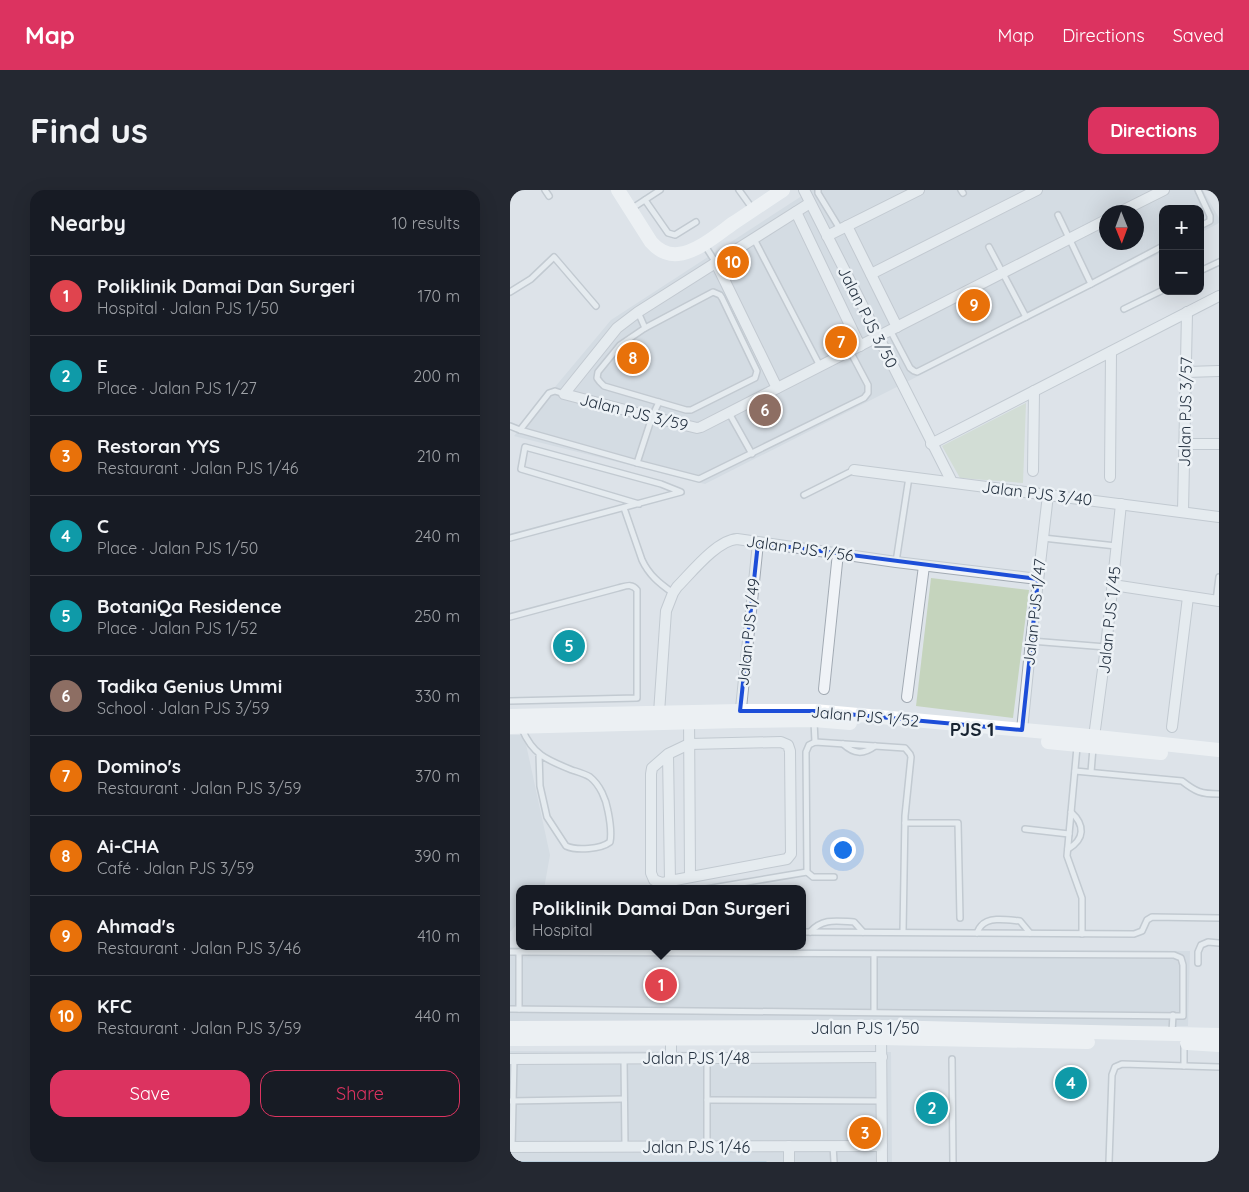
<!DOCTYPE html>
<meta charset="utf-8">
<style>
:root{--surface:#171b24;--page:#242831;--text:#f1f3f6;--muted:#9ea1a6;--line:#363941;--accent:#dc3360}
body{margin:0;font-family:Quicksand,sans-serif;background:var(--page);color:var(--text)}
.controls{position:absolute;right:15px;top:15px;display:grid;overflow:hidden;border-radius:10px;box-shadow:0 5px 20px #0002}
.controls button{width:45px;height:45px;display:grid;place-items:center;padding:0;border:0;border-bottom:1px solid var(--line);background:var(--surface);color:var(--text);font:25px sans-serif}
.compass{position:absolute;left:589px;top:15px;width:45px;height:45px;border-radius:50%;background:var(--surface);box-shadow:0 5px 20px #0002;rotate:179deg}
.you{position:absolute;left:332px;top:659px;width:18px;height:18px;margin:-12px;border:4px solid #fff;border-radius:50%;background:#1a73e8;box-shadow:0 0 0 8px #1a73e833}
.badge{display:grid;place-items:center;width:32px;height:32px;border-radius:50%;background:var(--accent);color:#fff;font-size:16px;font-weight:700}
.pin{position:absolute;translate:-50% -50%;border:2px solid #fff;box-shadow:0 1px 5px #0006}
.popup{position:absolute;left:6px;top:695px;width:290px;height:65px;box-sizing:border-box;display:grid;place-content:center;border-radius:10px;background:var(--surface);filter:drop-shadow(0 1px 4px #0005);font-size:16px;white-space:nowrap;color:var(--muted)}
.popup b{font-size:19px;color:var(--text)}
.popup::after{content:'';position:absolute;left:50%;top:100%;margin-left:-10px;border:10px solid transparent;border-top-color:var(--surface)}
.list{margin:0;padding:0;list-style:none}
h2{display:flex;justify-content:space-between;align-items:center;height:65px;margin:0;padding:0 20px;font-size:21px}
h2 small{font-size:16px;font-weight:400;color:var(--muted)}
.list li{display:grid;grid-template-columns:32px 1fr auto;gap:15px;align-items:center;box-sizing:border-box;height:80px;padding:0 20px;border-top:1px solid var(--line)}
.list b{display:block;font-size:19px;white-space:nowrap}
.list p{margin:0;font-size:16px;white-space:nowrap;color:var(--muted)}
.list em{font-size:16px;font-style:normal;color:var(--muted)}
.actions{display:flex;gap:10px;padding:15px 20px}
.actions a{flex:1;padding:11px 0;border:1px solid var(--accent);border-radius:15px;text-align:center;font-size:18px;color:var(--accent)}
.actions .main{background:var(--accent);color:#fff}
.map{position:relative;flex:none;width:709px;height:972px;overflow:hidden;border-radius:15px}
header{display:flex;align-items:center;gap:30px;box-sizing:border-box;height:70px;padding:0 25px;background:var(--accent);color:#fff}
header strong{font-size:24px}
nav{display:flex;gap:28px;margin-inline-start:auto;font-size:18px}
.intro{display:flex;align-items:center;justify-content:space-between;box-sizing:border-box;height:120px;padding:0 30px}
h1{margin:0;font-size:35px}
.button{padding:12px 22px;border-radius:15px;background:var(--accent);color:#fff;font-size:18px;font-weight:700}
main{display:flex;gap:30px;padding:0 30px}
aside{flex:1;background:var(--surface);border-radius:15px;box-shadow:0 5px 20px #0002}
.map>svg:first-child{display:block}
.built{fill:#cbd2db;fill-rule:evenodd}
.green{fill:#c5d4bd}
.water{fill:#94b6cd}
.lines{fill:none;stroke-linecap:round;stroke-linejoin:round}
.lane-casing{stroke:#a2aab3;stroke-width:8}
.street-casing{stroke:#a2aab3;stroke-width:12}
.lane{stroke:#f0f3f7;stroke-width:5}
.street{stroke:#f0f3f7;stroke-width:10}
.secondary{stroke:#fff;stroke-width:14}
.marked{fill:none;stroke:#1d4ed8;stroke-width:4;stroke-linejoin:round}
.labels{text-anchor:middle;stroke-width:5;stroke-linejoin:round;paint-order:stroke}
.street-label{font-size:16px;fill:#253241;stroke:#edf2f6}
.quarter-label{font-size:19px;font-weight:bold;fill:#172331;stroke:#edf2f6}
</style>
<header>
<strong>Map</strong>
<nav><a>Map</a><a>Directions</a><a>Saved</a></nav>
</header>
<div class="intro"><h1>Find us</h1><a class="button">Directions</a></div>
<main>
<aside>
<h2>Nearby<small>10 results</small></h2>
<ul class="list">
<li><span class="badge" style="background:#e0444e">1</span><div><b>Poliklinik Damai Dan Surgeri</b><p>Hospital · Jalan PJS 1/50</p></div><em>170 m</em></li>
<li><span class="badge" style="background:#0f9aa8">2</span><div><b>E</b><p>Place · Jalan PJS 1/27</p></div><em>200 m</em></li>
<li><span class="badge" style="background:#e8710a">3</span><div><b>Restoran YYS</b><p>Restaurant · Jalan PJS 1/46</p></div><em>210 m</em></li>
<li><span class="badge" style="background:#0f9aa8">4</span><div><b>C</b><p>Place · Jalan PJS 1/50</p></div><em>240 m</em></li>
<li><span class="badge" style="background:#0f9aa8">5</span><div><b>BotaniQa Residence</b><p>Place · Jalan PJS 1/52</p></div><em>250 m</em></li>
<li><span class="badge" style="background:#8d6e63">6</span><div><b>Tadika Genius Ummi</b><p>School · Jalan PJS 3/59</p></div><em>330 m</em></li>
<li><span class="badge" style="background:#e8710a">7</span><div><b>Domino's</b><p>Restaurant · Jalan PJS 3/59</p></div><em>370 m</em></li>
<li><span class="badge" style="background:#e8710a">8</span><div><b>Ai-CHA</b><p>Café · Jalan PJS 3/59</p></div><em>390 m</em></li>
<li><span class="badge" style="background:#e8710a">9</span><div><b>Ahmad's</b><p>Restaurant · Jalan PJS 3/46</p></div><em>410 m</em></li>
<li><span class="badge" style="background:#e8710a">10</span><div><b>KFC</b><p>Restaurant · Jalan PJS 3/59</p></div><em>440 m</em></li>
</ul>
<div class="actions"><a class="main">Save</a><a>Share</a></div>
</aside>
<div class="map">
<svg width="709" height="972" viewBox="0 0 709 972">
<rect width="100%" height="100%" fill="#dde3e9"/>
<g class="built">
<path d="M301,0H693L709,28V33L690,43V19H653V62L195,294L4,246L101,130ZM596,22H626V52H596Z"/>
<polygon points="0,545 14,545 40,665 34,699 10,699 10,731 0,742"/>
<polygon points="0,757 680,761 678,836 0,834"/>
<polygon points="0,861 381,862 382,972 0,972"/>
</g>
<g class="green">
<polygon points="516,213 513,293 450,288 432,256"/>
<polygon points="421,388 519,400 503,528 406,516"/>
</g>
<polygon class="water" points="7,971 256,971 257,972 6,972"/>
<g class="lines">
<defs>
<g id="lane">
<polyline points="35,0 39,6"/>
<polyline points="229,0 242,18"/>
<polyline points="308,0 308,3 330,39"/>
<polyline points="451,0 453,3"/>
<polyline points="688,0 700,26 700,31 690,36"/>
<polyline points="135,10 158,43 165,45 186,32"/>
<polyline points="121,19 150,0"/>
<polyline points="548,25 581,94"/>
<polyline points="244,49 310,176"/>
<polyline points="194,54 206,73"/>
<polyline points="479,57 516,127"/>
<polyline points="690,81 709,72"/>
<polyline points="0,102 21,89 44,67 86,116"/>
<polygon points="203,102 210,105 212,108 247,181 245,188 181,220 176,220 94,196 90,192 87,188 88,182 110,155 135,138"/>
<polyline points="614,119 653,100"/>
<polyline points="128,122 135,138"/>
<polyline points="380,140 400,178 404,181 407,182 581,94 653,56"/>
<polyline points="54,204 45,201 39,203 10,240 127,273 189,289 354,208 358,203 358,195 340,161"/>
<polyline points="219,223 242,264"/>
<polyline points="0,236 10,240"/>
<polyline points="127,273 142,227 149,212"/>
<polyline points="294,305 344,280"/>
<path d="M114,318L132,370C139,385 149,393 163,403"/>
<polyline points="0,348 171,302 151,294 15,257 11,279 129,314"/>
<polyline points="533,348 606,356"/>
<polyline points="386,372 399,287"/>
<polyline points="706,411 709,387"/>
<path d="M0,427L108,398C116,396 122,393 127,400V508L0,511"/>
<polyline points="521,451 596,457"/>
<polyline points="304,531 305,552"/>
<path d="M12,539C23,565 37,570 62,580C68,582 75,584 80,587C90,595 96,609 98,621C100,631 102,642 100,652C91,659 67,661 56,656L37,627L30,596L29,564"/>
<path d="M333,554C344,564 353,565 365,556"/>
<polyline points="567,557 557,666 572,708 572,744"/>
<path d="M565,581L672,591C686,602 691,604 709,604"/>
<polyline points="581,582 583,558"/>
<polyline points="395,633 448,633 450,728"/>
<polyline points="515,639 559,644"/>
<path d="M558,659C575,649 575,635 561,622"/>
<polyline points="324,687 303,687 297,682 296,562 299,555 305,552 395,558 400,564 401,567 395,626 393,742"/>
<polyline points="196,699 297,682"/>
<polyline points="292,742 624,744 632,741 637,730 642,727 709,728"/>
<path d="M300,742C313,728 326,731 344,732L353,742"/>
<path d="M467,743C468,741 469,738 471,736C479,726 499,730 510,731L520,743"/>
<polyline points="0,762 664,765 671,768 673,775 673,826 0,819"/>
<polyline points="9,762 9,819"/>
<polyline points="688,773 688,762 691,755 698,752 709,753"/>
<polyline points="364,822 364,764"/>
<polyline points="662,842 663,825"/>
<polyline points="197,868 197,957"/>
<polyline points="114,869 115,957"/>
<polyline points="442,869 443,972"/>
<polyline points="674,876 674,852"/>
<polyline points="197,910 371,911"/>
<polyline points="0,911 114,909"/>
<polyline points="323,956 324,972"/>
<polyline points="2,957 4,869"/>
<polyline points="599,972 602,885 605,877 612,874 709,877"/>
</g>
<g id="street">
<polyline points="294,0 442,292"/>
<polyline points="300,13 128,122 107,138 54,204 142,227 187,238 191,237 596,30"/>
<polyline points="286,22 350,156"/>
<polyline points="610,22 654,0"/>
<polyline points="337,36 387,137"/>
<polyline points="317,46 409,0"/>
<polyline points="206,73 267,198"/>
<polyline points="361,84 527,0"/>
<polyline points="676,182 709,181"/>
<polyline points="421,254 709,106"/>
<polyline points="675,254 709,254"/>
<polyline points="344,280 709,327"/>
<polyline points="523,281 524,201"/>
<polyline points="600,287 601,162"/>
<polyline points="673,322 677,122"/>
<polyline points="603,395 709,411"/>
<polyline points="314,499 328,363"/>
<polyline points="397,507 414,376"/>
<path d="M149,523L156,421L163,403L167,397C181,383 207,350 227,349L386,372L528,389"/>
<polyline points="179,525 180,687"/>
<polyline points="230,528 248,353"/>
<polyline points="662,537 678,407"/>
<polyline points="512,540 521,451 538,305"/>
<polyline points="584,547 596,457 611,314"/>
<polyline points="158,564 160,691 277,669 281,664 280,561 278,555 271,552 179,554 158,564 142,578 141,584 141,683 144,690 152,693 160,691"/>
<polyline points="371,841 372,972"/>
<polyline points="161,842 161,868"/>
<polyline points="0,869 372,867"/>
<polyline points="0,957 372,956"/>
<polyline points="279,972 279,956"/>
</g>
</defs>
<use href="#lane" class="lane-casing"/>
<use href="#street" class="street-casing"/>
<use href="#lane" class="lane"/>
<use href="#street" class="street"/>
<g class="secondary">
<path d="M108,0L141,52C148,60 157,65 168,64C187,62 207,45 222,34C239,23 256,11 273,0"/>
<polyline points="0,526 230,521 304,521 569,545 709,560"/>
<polyline points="0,537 229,531 304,530 340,533"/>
<polyline points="538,552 651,563"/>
<polyline points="0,838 371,837 709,845"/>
<polyline points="0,849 371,848 578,852"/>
<polyline points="677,853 709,855"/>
</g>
</g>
<path d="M0 0H709V972H0ZM248,353L528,389L512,540L304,521H230Z" fill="#dde3e9" fill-opacity=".55" fill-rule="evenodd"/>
<path class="marked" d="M248,353L528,389L512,540L304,521H230Z"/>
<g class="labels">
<g class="street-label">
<text transform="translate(358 127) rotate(63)" y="6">Jalan PJS 3/50</text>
<text transform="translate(124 222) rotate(14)" y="6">Jalan PJS 3/59</text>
<text transform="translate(675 222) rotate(-89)" y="6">Jalan PJS 3/57</text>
<text transform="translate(527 303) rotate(7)" y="6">Jalan PJS 3/40</text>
<text transform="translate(290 358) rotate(8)" y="6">Jalan PJS 1/56</text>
<text transform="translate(524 422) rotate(-84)" y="6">Jalan PJS 1/47</text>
<text transform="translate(599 430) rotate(-84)" y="6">Jalan PJS 1/45</text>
<text transform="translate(238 442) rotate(-84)" y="6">Jalan PJS 1/49</text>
<text transform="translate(355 526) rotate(5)" y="6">Jalan PJS 1/52</text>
<text x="355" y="844">Jalan PJS 1/50</text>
<text x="186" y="874">Jalan PJS 1/48</text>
<text x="186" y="963">Jalan PJS 1/46</text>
</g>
<g class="quarter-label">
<text x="462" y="546">PJS 1</text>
</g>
</g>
</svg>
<div class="controls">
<button>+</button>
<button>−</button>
</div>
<svg class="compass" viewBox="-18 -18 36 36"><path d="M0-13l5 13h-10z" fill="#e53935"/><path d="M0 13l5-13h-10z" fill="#9ea1a6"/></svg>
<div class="you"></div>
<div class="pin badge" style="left:151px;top:795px;background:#e0444e">1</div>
<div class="popup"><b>Poliklinik Damai Dan Surgeri</b>Hospital</div>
<div class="pin badge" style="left:422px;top:918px;background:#0f9aa8">2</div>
<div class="pin badge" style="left:355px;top:943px;background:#e8710a">3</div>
<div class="pin badge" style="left:561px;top:893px;background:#0f9aa8">4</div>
<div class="pin badge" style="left:59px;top:456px;background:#0f9aa8">5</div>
<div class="pin badge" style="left:255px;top:220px;background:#8d6e63">6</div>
<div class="pin badge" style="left:331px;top:152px;background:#e8710a">7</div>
<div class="pin badge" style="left:123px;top:168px;background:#e8710a">8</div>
<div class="pin badge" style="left:464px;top:115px;background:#e8710a">9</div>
<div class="pin badge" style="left:223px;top:72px;background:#e8710a">10</div>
</div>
</main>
